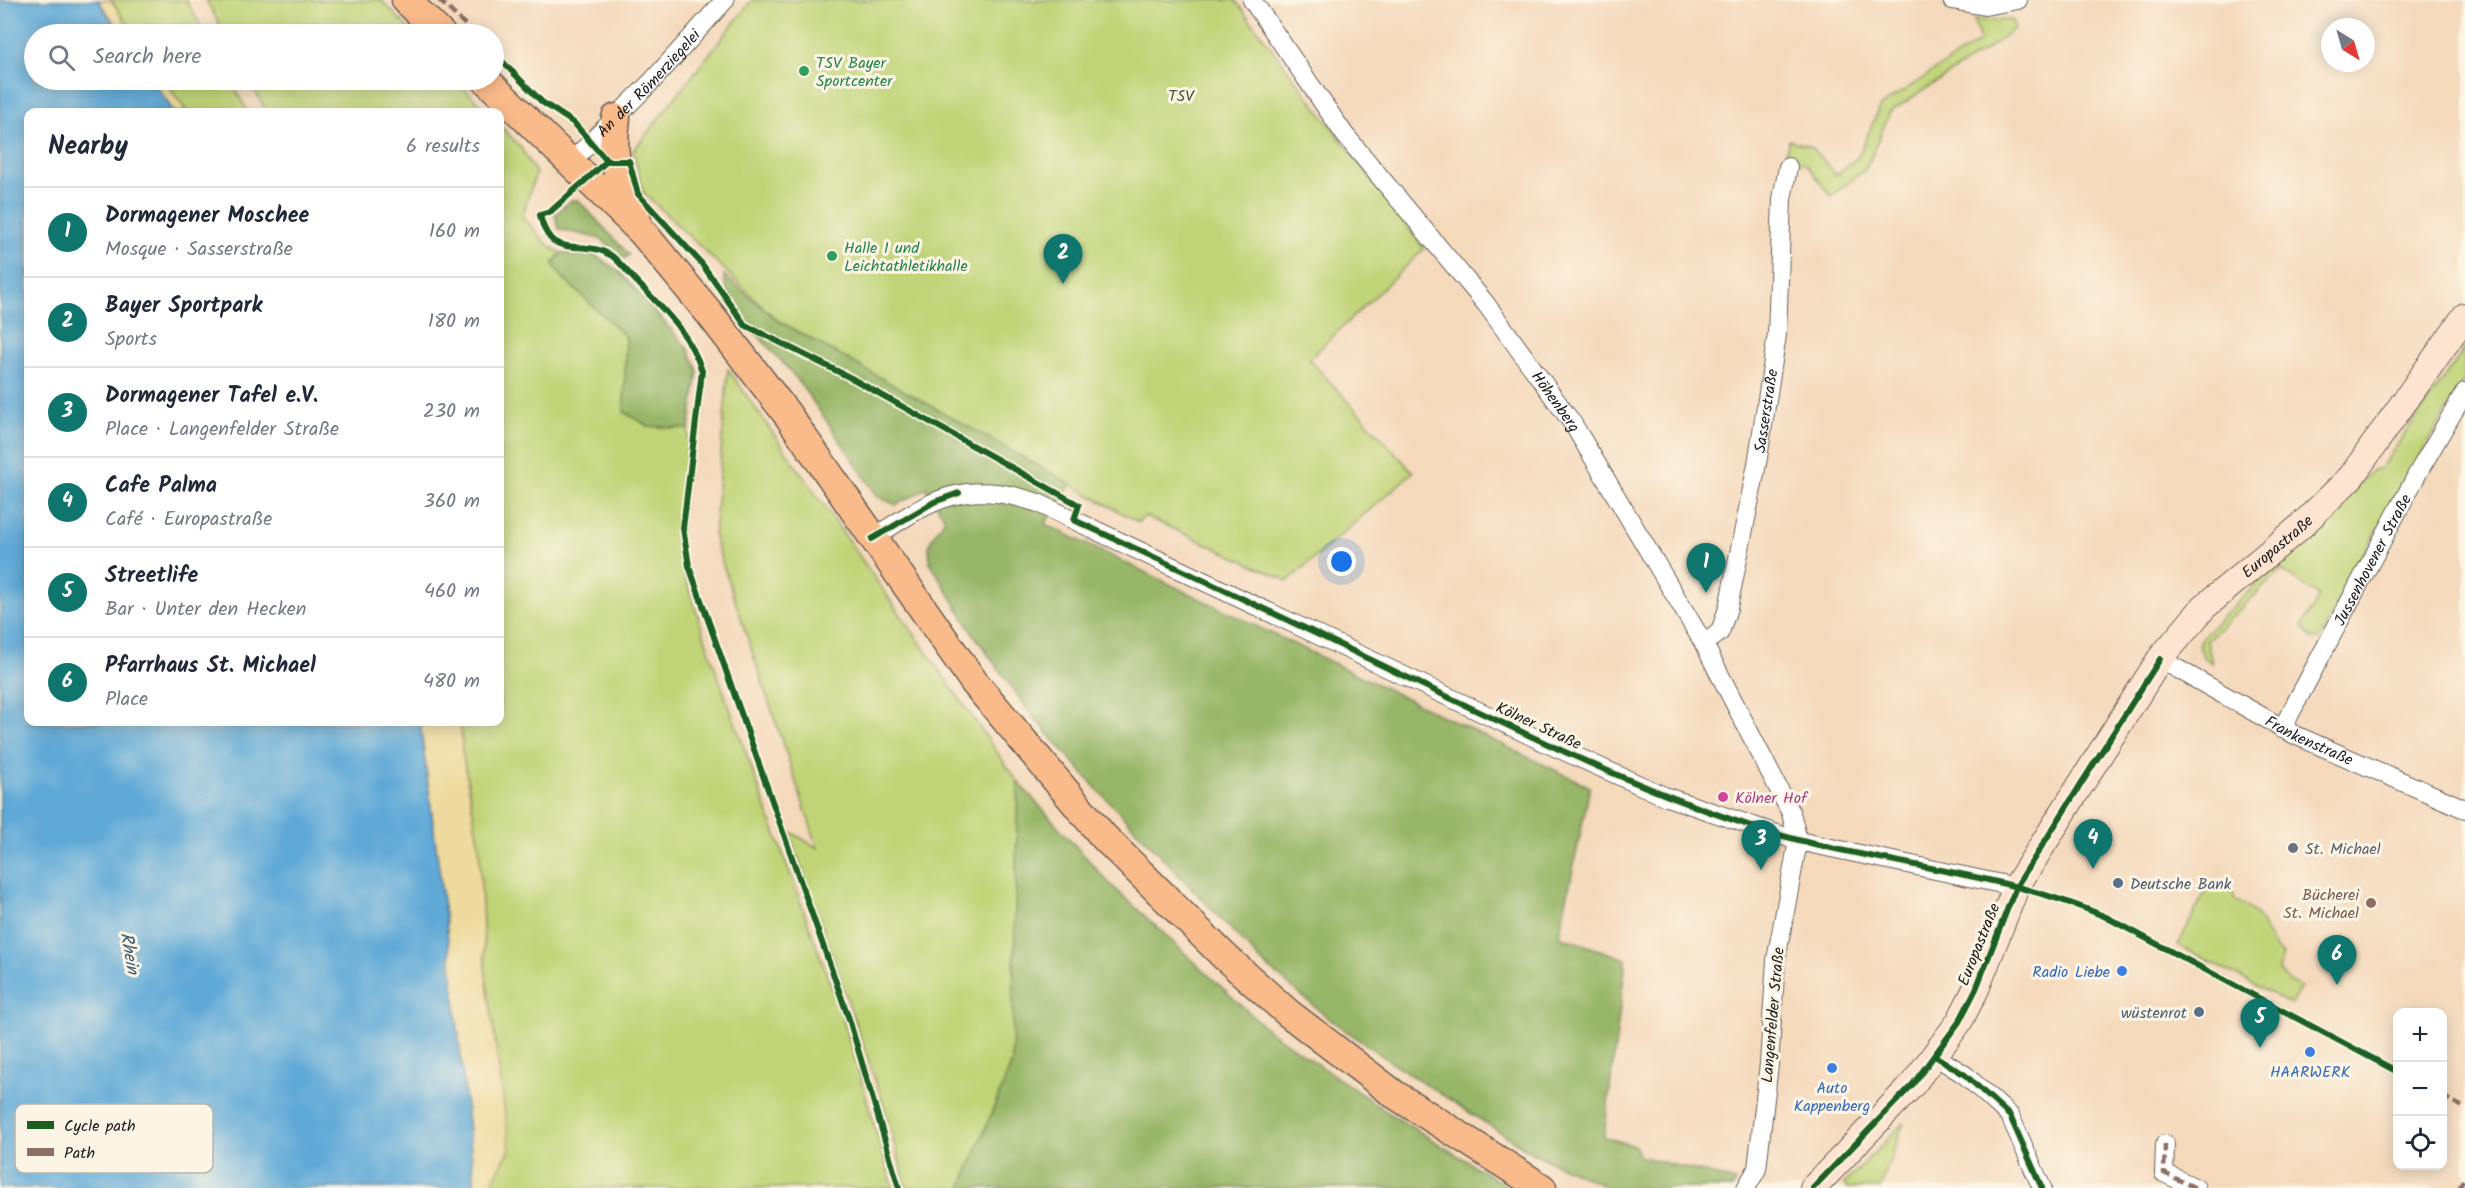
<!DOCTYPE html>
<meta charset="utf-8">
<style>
:root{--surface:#fff;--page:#f2f2f3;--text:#1f2937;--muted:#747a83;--line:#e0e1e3;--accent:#0f766e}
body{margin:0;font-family:Kalam,sans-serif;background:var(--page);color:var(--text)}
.controls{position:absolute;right:18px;bottom:18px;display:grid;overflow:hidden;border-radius:12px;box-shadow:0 3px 15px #0003}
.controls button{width:54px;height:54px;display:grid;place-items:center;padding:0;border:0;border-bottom:2px solid var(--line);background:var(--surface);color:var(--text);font:30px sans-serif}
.compass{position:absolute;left:2321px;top:18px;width:54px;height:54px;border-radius:50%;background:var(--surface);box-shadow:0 3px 15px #0003;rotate:143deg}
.you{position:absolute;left:1342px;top:562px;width:21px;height:21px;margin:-15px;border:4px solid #fff;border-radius:50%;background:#1a73e8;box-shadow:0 0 0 9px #1a73e833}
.badge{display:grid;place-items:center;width:39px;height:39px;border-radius:50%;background:var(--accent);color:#fff;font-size:20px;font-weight:700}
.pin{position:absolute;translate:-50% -50px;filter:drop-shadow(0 2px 3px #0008)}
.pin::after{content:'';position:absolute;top:32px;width:21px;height:18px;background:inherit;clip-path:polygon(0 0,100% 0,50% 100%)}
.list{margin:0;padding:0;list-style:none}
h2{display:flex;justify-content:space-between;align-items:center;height:78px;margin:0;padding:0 24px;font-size:26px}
h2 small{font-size:20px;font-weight:400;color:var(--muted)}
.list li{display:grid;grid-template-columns:39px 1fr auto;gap:18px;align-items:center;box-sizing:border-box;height:90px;padding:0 24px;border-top:2px solid var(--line)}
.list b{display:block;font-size:22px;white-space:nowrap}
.list p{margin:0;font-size:20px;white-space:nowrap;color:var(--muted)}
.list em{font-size:20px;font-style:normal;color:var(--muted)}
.icon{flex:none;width:33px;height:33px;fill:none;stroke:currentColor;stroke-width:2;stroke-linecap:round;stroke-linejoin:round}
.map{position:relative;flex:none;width:2465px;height:1188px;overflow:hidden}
.search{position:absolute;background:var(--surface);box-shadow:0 3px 15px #0003;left:24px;top:24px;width:480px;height:66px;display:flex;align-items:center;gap:15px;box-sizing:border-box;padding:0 21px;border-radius:33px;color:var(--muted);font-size:22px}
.panel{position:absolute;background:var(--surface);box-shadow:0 3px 15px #0003;left:24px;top:108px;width:480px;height:618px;border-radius:12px}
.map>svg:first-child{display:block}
.green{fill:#c0d477;stroke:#6e784a;stroke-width:1.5}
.forest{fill:#98b668;stroke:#5a6942;stroke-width:1.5}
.sand{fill:#eeda9e;stroke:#857b5d;stroke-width:1.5}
.water{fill:#5fa9d7;stroke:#3e627a;stroke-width:1.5}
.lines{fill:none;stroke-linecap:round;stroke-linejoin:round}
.minor-casing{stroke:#685e54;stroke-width:20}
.secondary-casing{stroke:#685e54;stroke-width:28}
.primary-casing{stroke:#685e54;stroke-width:31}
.minor{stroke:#fff;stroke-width:18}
.secondary{stroke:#fde4d1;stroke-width:26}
.primary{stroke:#fabb8b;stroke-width:28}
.quiet{stroke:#8d6e63;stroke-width:4.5;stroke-dasharray:9 4.5;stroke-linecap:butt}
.cycleway-casing{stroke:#fcf5e5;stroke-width:10}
.cycleway{stroke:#1b5e20;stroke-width:6}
.leisure-dot{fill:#2e9e5b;stroke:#fcf5e5;stroke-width:2}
.hotel-dot{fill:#d1479c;stroke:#fcf5e5;stroke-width:2}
.worship-dot{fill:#6b7280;stroke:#fcf5e5;stroke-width:2}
.service-dot{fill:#5c6f8a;stroke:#fcf5e5;stroke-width:2}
.education-dot{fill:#8d6e63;stroke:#fcf5e5;stroke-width:2}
.shop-dot{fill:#3f7fe0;stroke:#fcf5e5;stroke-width:2}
.labels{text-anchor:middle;stroke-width:6;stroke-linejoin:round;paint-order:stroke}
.leisure-label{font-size:16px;fill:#27864d;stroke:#fcf5e5;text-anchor:start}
.street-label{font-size:16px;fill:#1c1c1c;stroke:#fcf5e5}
.park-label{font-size:16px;fill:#4d5337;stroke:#fcf5e5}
.hotel-label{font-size:16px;fill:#b23c85;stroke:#fcf5e5;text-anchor:start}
.worship-label{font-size:16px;fill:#5b616d;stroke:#fcf5e5;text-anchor:start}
.service-label{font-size:16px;fill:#4e5e75;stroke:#fcf5e5;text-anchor:start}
.education-label{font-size:16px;fill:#785e54;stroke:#fcf5e5;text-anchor:end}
.shop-label{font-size:16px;fill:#366cbe;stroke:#fcf5e5}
.water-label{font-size:18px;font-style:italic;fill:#3a5b70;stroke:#fcf5e5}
.key{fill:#fcf5e5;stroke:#b9b4a9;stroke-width:1.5}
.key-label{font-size:16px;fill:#1c1c1c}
</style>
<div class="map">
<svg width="2465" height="1188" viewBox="0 0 2465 1188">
<rect width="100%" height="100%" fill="#fcf5e5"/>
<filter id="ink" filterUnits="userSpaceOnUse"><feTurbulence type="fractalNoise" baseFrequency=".0167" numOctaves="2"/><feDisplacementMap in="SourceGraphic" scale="12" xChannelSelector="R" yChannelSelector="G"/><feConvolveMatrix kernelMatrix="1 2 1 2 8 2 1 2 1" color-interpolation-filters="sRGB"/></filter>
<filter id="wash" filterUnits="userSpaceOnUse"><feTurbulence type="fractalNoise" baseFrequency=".008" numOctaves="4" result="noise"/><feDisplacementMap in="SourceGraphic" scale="24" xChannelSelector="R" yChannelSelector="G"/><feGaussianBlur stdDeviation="1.35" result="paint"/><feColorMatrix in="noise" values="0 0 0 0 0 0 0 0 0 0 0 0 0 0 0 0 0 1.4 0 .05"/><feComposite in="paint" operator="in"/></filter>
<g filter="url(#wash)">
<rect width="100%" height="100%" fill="#f4d9bb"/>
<g class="green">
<polygon points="111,0 186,0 205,34 134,34"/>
<polygon points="206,0 381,0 414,34 225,34"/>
<polygon points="752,0 1235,0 1424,249 1309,359 1413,472 1288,581 1145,516 1138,522 777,320 643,192 633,151"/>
<polygon points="1974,20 2012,20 2015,28 1989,48 1890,112 1866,169 1831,196 1806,164 1801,162 1793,168 1783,164 1789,140 1812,147 1836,175 1858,157 1880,106 1980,41"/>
<polygon points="164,80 230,80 248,112 187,112"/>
<polygon points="249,80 456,80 488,112 267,112"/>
<path d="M500,125L521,148L536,173L522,217C539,231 540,243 561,253L553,264L563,278L626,337L624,412L648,426L689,429L678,556L714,665L842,1016L893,1188H489L497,1172L496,1052L485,967L479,846L462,750L461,722H500Z"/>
<polygon points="2465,348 2465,379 2367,548 2321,636 2318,639 2311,639 2302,626 2319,596 2281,570 2207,641 2212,663 2204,657 2199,646 2202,637 2373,470 2381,468"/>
<polygon points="728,369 1018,782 1012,1063 961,1188 907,1188 883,1103 789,831 818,848 714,538"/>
<path d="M2213,887L2232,889L2235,900C2241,904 2251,908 2255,914C2267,928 2267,944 2283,954L2278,970L2289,981L2301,987L2291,1004L2178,945L2204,894Z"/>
<polygon points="1904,1122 1880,1188 1847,1188 1844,1184"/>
</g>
<g class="forest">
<polygon points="578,200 629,255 624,259 601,239 559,229 555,215 570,201"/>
<polygon points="561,253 593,254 619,271 688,349 698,371 689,429 648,426 624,412 626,337 563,278 553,264"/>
<path d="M724,275L777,320L1071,484L1045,524L1590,787L1559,936L1626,959L1604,1137L1636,1146L1639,1156L1736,1181L1733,1188H1609L1534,1154L1391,1062L1332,1021L1265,965L1096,788L1031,714L972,632L930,562L929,547L932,538L945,519L927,488L896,505L878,497C852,459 827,420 799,382C780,356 724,308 724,275Z"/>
<polygon points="1018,782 1109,883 1268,1030 1389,1113 1510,1188 961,1188 1012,1063"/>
</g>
<g class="sand">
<polygon points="98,0 111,0 134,34 122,34"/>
<polygon points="156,80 164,80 187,112 174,112 155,84 158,82"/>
<polygon points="420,722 461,722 462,750 479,846 485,967 510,1149 489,1188 475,1188 450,955"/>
</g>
<polygon class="water" points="0,0 98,0 121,34 34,34 34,80 152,80 174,112 28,112 28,722 420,722 450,955 475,1188 0,1188"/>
</g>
<g filter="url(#ink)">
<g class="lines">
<defs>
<g id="minor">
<path id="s1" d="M1252,0L1345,135L1486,304L1573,424L1704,644L1791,813L1798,841L1776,960L1769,1064L1757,1169L1746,1188"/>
<polyline points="1952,0 1985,6 2018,0"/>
<path id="s2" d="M570,163L653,80L725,0"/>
<path d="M872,539C934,497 965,479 1038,503L1544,742L1664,796L1798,841L2016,887"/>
<path id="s3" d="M1704,644L1720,632L1728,608L1757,464L1777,335L1782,199L1788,167"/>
<path id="s4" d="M2160,659L2295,735L2465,809"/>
<path id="s5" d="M2282,729L2420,469L2465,392"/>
<polyline points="1935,1056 1965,1075 2010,1116 2042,1188"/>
<polyline points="2165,1144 2164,1173 2196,1188"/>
</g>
<g id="secondary">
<path id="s6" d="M1813,1188L1913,1084L1959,1022L1976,989L2016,887L2160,659L2204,607L2300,527L2351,477L2465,316"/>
</g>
<g id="primary">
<polyline points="406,0 441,34"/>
<polyline points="486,80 643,233 710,314 787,414 974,682 1103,836 1224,956 1288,1013 1394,1094 1542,1188"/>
<path d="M616,118C610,160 619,183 637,221"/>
</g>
</defs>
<use href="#minor" class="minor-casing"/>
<use href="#secondary" class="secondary-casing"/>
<use href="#primary" class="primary-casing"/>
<use href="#minor" class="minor"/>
<use href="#secondary" class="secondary"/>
<use href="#primary" class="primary"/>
<g class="quiet">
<polyline points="439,0 475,34"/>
<polyline points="2442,1096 2465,1108"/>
<polyline points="2165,1144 2164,1173 2196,1188"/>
<polyline points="2459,1188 2465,1176"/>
</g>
<defs>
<g id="cycleway">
<polyline points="494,53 542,102 574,123 607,161"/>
<polyline points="872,539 934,502 959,493"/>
<polyline points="1935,1056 1965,1075 2010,1116 2042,1188"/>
<path d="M899,1188L849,1019L689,566L683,528L702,371C690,334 664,310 638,283C629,274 621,263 612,256C581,236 551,264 540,215L550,212L607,161H629L638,194L702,264L745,325L853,379L1079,505L1074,520C1184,571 1293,622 1402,675C1515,729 1626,784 1745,824C1862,865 1991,867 2106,917L2398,1072"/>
<polyline points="1813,1188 1913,1084 1959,1022 1976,989 2016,887 2160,659"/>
</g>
</defs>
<use href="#cycleway" class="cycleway-casing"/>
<use href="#cycleway" class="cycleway"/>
</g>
</g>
<g class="leisure-dot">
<circle cx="804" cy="71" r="6"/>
<circle cx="832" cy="256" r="6"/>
</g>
<circle class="hotel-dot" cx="1723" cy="797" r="6"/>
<circle class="worship-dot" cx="2293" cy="848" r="6"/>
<g class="service-dot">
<circle cx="2118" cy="883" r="6"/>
<circle cx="2199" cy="1012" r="6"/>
</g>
<circle class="education-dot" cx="2371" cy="903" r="6"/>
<g class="shop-dot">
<circle cx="2122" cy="971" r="6"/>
<circle cx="2310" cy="1052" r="6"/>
<circle cx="1832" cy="1068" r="6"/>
</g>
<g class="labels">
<g class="leisure-label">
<text x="816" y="68">TSV Bayer<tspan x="816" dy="18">Sportcenter</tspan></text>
<text x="844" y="253">Halle 1 und<tspan x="844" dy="18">Leichtathletikhalle</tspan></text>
</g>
<g class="street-label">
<text dy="6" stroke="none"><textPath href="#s2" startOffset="112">An der Römerziegelei</textPath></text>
<text dy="6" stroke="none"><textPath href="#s1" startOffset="504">Höhenberg</textPath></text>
<text dy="6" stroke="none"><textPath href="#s3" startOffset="246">Sasserstraße</textPath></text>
<text dy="6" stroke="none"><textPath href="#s6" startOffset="801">Europastraße</textPath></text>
<text dy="6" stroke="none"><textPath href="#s5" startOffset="192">Jussenhovener Straße</textPath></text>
<text transform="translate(1539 725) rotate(25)" y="6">Kölner Straße</text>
<text dy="6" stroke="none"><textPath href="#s4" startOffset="170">Frankenstraße</textPath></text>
<text transform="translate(1978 944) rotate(-68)" y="6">Europastraße</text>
<text transform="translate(1772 1015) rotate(-85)" y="6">Langenfelder Straße</text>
</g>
<g class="park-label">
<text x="1181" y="101">TSV</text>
</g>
<g class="hotel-label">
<text x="1735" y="803">Kölner Hof</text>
</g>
<g class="worship-label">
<text x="2305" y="854">St. Michael</text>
</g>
<g class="service-label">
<text x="2130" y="889">Deutsche Bank</text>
<text x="2187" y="1018" text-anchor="end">wüstenrot</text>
</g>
<g class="education-label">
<text x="2359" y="900">Bücherei<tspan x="2359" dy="18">St. Michael</tspan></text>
</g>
<g class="shop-label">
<text x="2110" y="977" text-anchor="end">Radio Liebe</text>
<text x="2310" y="1077">HAARWERK</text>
<text x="1832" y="1093">Auto<tspan x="1832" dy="18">Kappenberg</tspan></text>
</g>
<g class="water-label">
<text transform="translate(130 953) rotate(80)" y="6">Rhein</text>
</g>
</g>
<rect x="15" y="1104" width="198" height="69" rx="9" class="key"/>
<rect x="27" y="1121" width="27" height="8" fill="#1b5e20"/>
<rect x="27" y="1148" width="27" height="8" fill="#8d6e63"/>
<g class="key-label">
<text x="64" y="1131">Cycle path</text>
<text x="64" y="1158">Path</text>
</g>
</svg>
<div class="controls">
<button>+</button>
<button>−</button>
<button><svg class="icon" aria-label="locate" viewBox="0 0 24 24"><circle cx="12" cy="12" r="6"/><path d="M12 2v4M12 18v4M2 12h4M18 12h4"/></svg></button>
</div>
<svg class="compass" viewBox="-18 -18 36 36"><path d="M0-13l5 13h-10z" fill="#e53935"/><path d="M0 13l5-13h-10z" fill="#747a83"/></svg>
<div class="you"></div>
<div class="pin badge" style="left:1706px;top:593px">1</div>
<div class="pin badge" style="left:1063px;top:284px">2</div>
<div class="pin badge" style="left:1761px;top:870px">3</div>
<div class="pin badge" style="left:2093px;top:869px">4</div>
<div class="pin badge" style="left:2260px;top:1048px">5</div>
<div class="pin badge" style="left:2337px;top:985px">6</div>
<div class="search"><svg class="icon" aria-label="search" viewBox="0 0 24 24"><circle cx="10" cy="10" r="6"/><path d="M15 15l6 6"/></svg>Search here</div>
<section class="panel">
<h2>Nearby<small>6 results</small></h2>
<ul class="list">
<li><span class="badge">1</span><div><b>Dormagener Moschee</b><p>Mosque · Sasserstraße</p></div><em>160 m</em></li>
<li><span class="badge">2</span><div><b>Bayer Sportpark</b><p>Sports</p></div><em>180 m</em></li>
<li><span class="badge">3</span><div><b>Dormagener Tafel e.V.</b><p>Place · Langenfelder Straße</p></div><em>230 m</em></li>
<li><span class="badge">4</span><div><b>Cafe Palma</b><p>Café · Europastraße</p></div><em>360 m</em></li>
<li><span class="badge">5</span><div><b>Streetlife</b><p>Bar · Unter den Hecken</p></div><em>460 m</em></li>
<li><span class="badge">6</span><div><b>Pfarrhaus St. Michael</b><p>Place</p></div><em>480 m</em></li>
</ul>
</section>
</div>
